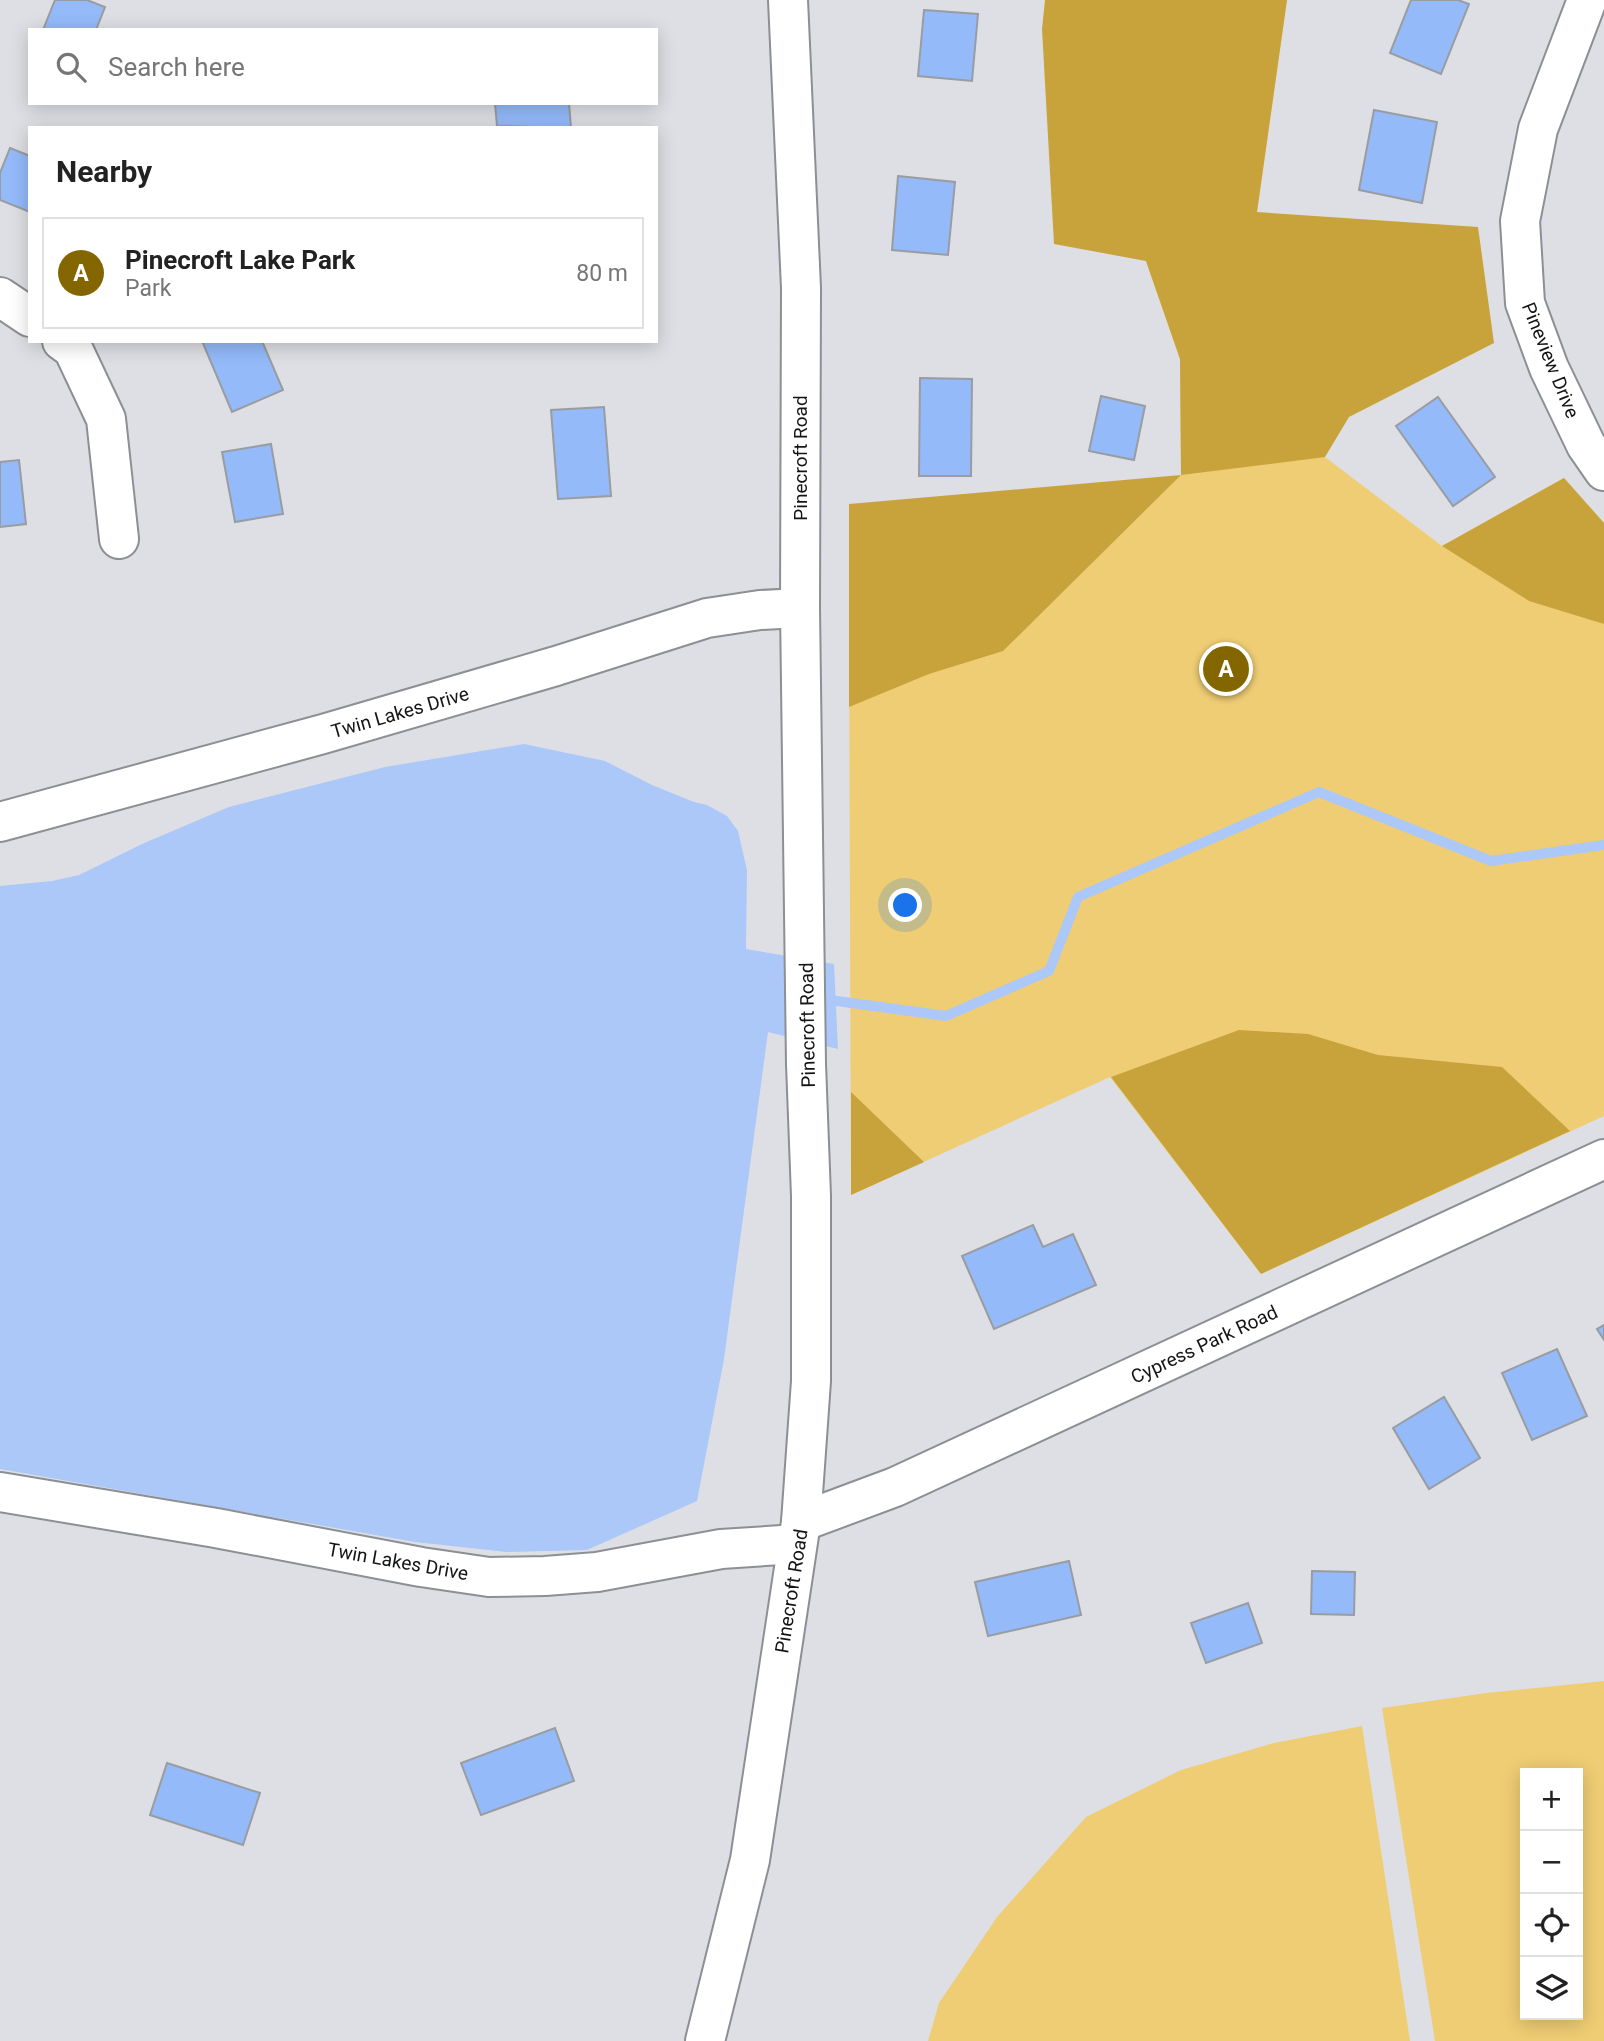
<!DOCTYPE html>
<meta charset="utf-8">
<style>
:root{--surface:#fff;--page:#f2f2f2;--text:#222;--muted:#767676;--line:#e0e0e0;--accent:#846600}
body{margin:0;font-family:Roboto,sans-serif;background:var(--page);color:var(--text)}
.controls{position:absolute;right:21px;bottom:21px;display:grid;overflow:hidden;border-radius:0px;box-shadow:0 4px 18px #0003}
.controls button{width:63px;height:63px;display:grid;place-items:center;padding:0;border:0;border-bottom:2px solid var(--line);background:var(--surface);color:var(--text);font:35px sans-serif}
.you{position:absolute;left:906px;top:906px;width:24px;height:24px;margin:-18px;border:5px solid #fff;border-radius:50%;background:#1a73e8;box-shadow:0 0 0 10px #1a73e833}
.badge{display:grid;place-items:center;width:46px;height:46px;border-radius:50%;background:var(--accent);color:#fff;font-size:23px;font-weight:700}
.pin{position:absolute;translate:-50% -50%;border:4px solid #fff;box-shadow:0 2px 7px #0006}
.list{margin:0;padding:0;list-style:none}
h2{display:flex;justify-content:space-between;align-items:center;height:91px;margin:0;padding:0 28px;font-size:30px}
h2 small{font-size:23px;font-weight:400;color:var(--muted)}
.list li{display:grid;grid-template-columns:46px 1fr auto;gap:21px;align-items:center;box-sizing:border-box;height:112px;margin:0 14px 14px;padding:0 14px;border:2px solid var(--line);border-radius:0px}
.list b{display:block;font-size:26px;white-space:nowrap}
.list p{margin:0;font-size:23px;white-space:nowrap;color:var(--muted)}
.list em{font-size:23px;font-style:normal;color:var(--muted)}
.icon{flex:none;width:38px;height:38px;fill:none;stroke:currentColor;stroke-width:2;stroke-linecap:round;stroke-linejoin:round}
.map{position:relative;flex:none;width:1604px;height:2041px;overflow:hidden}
.search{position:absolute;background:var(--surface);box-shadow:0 4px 18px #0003;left:28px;top:28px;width:630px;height:77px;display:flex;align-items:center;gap:18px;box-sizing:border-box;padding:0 24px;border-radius:0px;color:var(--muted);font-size:26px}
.panel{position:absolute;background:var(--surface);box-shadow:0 4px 18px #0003;left:28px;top:126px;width:630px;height:217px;border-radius:0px}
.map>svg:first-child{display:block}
.green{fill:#efcd74;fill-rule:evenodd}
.forest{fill:#c8a33c}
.water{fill:#abc8f9}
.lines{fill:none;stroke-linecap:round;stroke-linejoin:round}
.stream{stroke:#abc8f9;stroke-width:10}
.building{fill:#94bafa;stroke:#999ca0;stroke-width:2}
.street-casing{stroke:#8c8f93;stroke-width:42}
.secondary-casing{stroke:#8c8f93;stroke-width:42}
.street{stroke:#fff;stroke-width:38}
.secondary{stroke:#fff;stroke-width:38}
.labels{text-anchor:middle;stroke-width:6;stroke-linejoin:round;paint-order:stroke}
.street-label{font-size:19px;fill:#131415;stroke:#fff}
</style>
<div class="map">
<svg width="1604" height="2041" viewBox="0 0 1604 2041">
<rect width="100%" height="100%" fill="#dddfe4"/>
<g class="green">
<polygon points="1160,0 1287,0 1257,212 1325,457 1442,546 1564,478 1604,523 1604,1116 1261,1274 1110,1077 851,1195 849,630 962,626 1181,475 1180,359 1114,170"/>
<path d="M1604,1681V2041H1435L1382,1708L1486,1693ZM1578,1773V2015H1525V1773Z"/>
<polygon points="1362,1726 1410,2041 928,2041 939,2003 997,1917 1086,1817 1181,1770 1274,1743"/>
</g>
<g class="forest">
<polygon points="1045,0 1287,0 1257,212 1478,227 1494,343 1349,417 1325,457 1181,475 1003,651 929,674 849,707 849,504 1181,475 1180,359 1146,261 1054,244 1042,29"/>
<polygon points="1564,478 1604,523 1604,624 1529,601 1442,546"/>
<polygon points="1239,1030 1308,1034 1378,1055 1502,1067 1570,1131 1261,1274 1111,1077"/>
<polygon points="851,1092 924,1162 851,1195"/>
</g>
<polygon class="water" points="524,744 605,761 652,785 694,802 707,805 727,816 738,831 747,870 746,949 834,964 838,1049 768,1032 724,1359 697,1501 587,1550 507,1552 415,1542 0,1469 0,886 52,881 79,875 142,844 229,807 385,767"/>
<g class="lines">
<polyline class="stream" points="822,999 946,1016 1049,971 1078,897 1319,792 1491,861 1604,845"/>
</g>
<g class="building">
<polygon points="55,0 87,0 105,7 96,30 43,30"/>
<polygon points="1411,0 1458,0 1469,4 1441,74 1390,53"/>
<polygon points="924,10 978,14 972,81 918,76"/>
<polygon points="495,103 569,103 571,128 497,126"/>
<polygon points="1374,110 1437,122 1422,203 1359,190"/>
<polygon points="10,148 30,156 30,212 0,200 0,173"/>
<polygon points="898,176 955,182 948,255 892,250"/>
<polygon points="202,341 262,341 283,390 232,412"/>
<polygon points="920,378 972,379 971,476 919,476"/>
<polygon points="1101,396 1145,406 1134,460 1089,451"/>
<polygon points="1438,397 1495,477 1453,506 1396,426"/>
<polygon points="604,407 611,496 558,499 551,410"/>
<polygon points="271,444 283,514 235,522 222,452"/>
<polygon points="19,460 26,524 0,527 0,462"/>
<polygon points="1033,1225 1043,1247 1073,1234 1096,1285 994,1329 962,1256"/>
<polygon points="1604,1325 1604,1340 1597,1329"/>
<polygon points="1557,1349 1587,1416 1532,1440 1502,1373"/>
<polygon points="1444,1397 1480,1458 1429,1489 1393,1428"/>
<polygon points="1069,1561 1081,1615 988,1636 975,1582"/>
<polygon points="1312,1571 1355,1572 1354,1615 1311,1614"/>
<polygon points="1248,1603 1262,1643 1206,1663 1191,1623"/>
<polygon points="555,1728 574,1781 481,1815 461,1763"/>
<polygon points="167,1763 260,1793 243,1845 150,1815"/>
</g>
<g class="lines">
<defs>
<g id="street">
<polyline points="1587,0 1538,129 1520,221 1525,303 1549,368 1586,445 1604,471"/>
<polyline points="0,297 30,317"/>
<polyline points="62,341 73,349 106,419 119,539"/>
<polyline points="0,822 323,734 556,666 707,618 760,610 800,608"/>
<polyline points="0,1492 216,1528 421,1567 489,1577 545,1576 597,1572 721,1549 797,1544"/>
<polyline points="801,1522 895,1487 1604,1159"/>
</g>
<polyline id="secondary" points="705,2041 750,1860 801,1522 811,1381 811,1196 806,1064 800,608 801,288 788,0"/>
</defs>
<use href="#street" class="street-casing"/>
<use href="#secondary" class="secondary-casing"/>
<use href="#street" class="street"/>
<use href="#secondary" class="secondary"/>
</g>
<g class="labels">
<g class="street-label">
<text transform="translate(1551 360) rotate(68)" y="7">Pineview Drive</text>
<text transform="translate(800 458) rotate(-90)" y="7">Pinecroft Road</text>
<text transform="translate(400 712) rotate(-16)" y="7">Twin Lakes Drive</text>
<text transform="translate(807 1025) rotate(-91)" y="7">Pinecroft Road</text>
<text transform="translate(1204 1344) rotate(-25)" y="7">Cypress Park Road</text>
<text transform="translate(398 1561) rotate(10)" y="7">Twin Lakes Drive</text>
<text transform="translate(791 1591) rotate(-81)" y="7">Pinecroft Road</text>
</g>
</g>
</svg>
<div class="controls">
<button>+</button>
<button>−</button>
<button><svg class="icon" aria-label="locate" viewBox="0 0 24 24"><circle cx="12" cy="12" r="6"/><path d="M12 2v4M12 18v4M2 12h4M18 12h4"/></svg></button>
<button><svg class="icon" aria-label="layers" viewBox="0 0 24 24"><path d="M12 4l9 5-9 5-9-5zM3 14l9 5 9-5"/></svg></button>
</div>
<div class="you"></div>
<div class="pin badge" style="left:1226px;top:669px">A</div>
<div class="search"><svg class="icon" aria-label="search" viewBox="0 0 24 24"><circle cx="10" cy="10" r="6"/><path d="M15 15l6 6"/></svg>Search here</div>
<section class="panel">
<h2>Nearby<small></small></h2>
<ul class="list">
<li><span class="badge">A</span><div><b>Pinecroft Lake Park</b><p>Park</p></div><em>80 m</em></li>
</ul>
</section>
</div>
